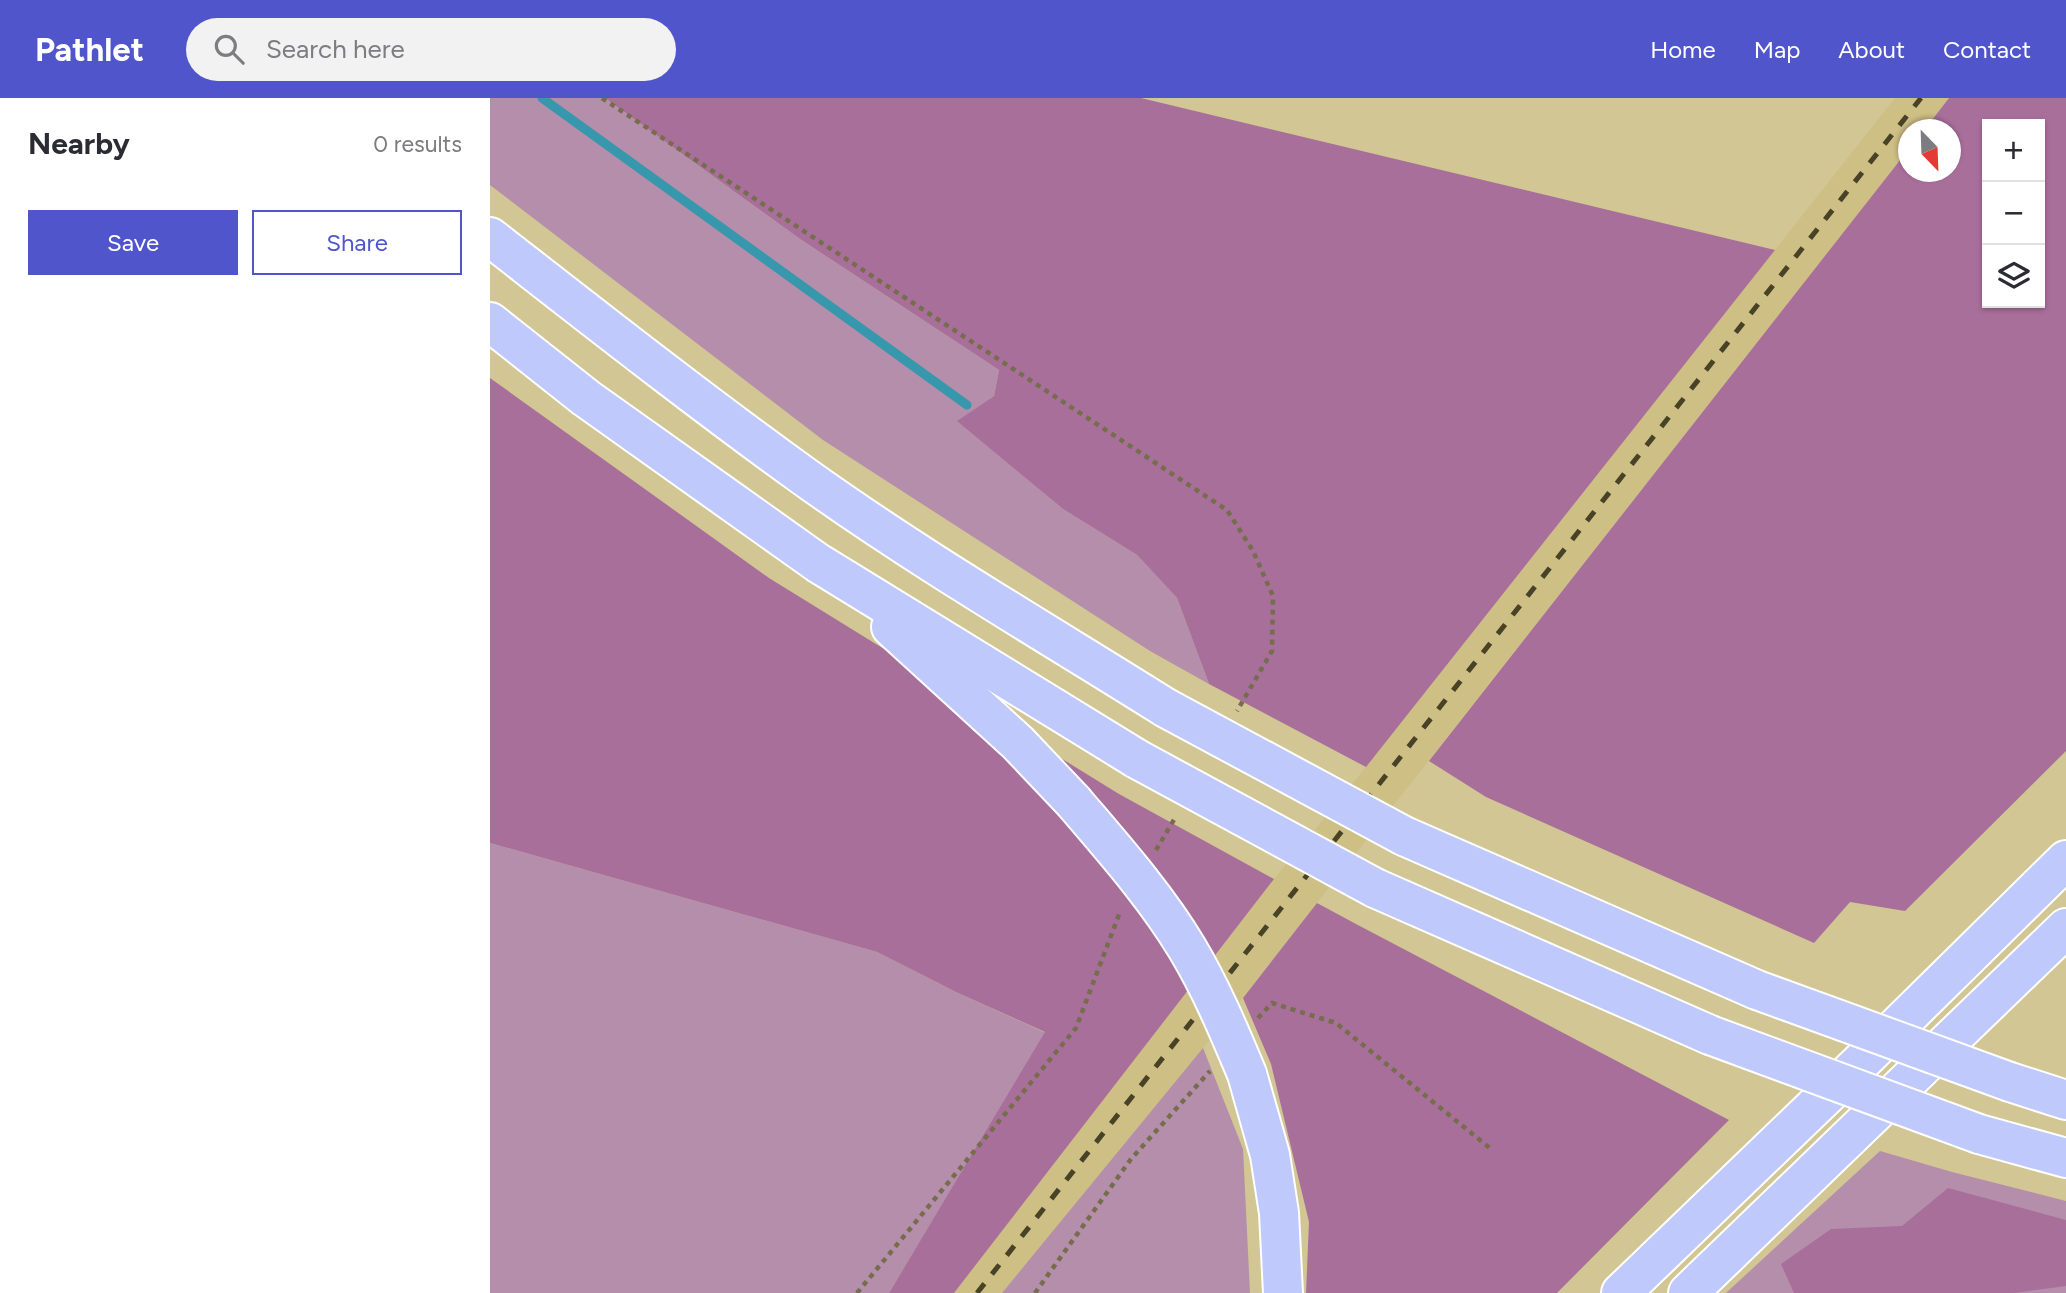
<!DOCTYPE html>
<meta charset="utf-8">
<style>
:root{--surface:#fff;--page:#f2f2f3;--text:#2b2b33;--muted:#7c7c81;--line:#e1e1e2;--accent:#5055cc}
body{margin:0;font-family:Figtree,sans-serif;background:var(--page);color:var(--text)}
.controls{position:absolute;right:21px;top:21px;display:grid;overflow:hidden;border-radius:0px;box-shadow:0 2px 5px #0004}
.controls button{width:63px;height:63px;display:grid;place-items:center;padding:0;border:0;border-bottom:2px solid var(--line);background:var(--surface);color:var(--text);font:35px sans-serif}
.compass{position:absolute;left:1408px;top:21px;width:63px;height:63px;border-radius:50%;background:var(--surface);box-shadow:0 2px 5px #0004;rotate:157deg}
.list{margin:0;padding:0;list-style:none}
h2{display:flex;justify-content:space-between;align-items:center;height:91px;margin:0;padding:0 28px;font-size:30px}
h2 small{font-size:23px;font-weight:400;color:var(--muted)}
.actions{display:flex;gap:14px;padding:21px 28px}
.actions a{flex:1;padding:16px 0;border:2px solid var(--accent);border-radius:0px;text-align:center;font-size:24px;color:var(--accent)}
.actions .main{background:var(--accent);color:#fff}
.icon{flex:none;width:38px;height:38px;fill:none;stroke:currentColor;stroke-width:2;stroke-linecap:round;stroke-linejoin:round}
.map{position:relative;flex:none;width:1576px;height:1195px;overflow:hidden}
header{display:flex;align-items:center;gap:42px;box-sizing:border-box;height:98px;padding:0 35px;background:var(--accent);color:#fff}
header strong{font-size:33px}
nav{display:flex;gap:38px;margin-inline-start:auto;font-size:24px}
.search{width:490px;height:63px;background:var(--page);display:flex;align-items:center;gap:18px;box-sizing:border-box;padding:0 24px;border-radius:38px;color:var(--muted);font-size:26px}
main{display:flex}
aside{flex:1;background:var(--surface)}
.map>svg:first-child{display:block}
.built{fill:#cebf85}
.green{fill:#b48eaa}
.forest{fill:#a96f9b;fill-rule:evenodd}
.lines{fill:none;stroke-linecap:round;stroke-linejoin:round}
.stream{stroke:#3697ad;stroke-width:9}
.highway-casing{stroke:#fff;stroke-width:42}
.path{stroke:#756d4b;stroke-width:4.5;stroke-dasharray:5 5;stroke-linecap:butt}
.highway{stroke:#bfc9fb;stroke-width:38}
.rail{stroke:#484227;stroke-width:5;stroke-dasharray:12 12;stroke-linecap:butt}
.highway-bridge-casing{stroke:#fff;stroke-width:42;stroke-linecap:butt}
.highway-bridge{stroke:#bfc9fb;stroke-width:38}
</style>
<header>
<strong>Pathlet</strong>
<div class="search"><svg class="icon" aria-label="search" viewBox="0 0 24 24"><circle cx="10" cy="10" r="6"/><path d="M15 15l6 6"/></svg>Search here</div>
<nav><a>Home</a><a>Map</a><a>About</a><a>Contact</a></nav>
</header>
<main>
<aside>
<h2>Nearby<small>0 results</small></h2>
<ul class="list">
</ul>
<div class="actions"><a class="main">Save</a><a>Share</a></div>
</aside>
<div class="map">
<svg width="1576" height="1195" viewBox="0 0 1576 1195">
<rect width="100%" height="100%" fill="#d2c694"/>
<polygon class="built" points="1405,0 1459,0 1435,31 1419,32 1418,52 713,950 512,1195 464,1195 784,781 876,669"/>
<g class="green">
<polygon points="0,0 115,0 310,141 509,272 504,298 468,323 573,411 647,457 687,500 719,586 660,553 333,342 0,87"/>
<polygon points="0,745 387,854 468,895 556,935 399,1195 0,1195"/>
<polygon points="713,950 753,1051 760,1195 512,1195"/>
<polygon points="1390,1053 1462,1074 1576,1103 1576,1195 1236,1195"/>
</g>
<g class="forest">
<polygon points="115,0 651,0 1285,152 876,669 719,586 687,500 647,457 573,411 467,323 504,298 509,272 310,141"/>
<path d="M1459,0H1576V653L1415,813L1360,804L1324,845L996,699L939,663L1418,52L1419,74H1461V32L1435,31ZM1497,26H1550V205H1497Z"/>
<polygon points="0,280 279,480 629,696 784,781 464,1195 399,1195 555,934 468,895 387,854 0,745"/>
<polygon points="827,805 866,826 1239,1022 1067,1195 816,1195 819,1124 781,966 753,900"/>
<polygon points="1458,1090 1576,1122 1576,1188 1524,1195 1304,1195 1291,1166 1341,1131 1412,1128"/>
</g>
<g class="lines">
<polyline class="stream" points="52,0 477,307"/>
<defs>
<g id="highway">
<path d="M0,139C104,220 208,302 315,379C431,462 555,534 676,610"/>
<polyline points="0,224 96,300 328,465 647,661"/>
<polyline points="401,529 528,645 583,703"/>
<polyline points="914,738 1267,892"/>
<polyline points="885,790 1220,937"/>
<polyline points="757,976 780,1057 789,1115 793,1195"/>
<polyline points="1520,984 1576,1002"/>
<polyline points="1489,1036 1576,1060"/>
<polyline points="1131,1195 1371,964 1576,762"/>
<polyline points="1198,1195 1576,830"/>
</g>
</defs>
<use href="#highway" class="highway-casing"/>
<g class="path">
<polyline points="112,0 737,412 763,453 783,498 782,553 747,613"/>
<polyline points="666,752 685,720"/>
<polyline points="768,920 782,905 846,925 1001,1051"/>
<polyline points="367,1195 586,930 630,814"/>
<polyline points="545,1195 641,1061 720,973"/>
</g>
<use href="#highway" class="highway"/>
<polyline class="rail" points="487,1195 1431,0"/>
<defs>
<g id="highway-bridge">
<polyline points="676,610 914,738"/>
<polyline points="647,661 885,790"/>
<path d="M583,703C623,750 665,797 697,850C721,890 739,933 757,976"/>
<polyline points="1267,892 1520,984"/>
<polyline points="1220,937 1489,1036"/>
</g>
</defs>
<use href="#highway-bridge" class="highway-bridge-casing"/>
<use href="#highway-bridge" class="highway-bridge"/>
</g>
</svg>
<div class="controls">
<button>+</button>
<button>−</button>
<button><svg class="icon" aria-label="layers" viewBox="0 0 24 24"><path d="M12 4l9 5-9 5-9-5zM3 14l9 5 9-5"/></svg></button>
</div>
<svg class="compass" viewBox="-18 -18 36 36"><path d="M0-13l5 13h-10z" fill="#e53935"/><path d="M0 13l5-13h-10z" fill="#7c7c81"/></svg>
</div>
</main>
